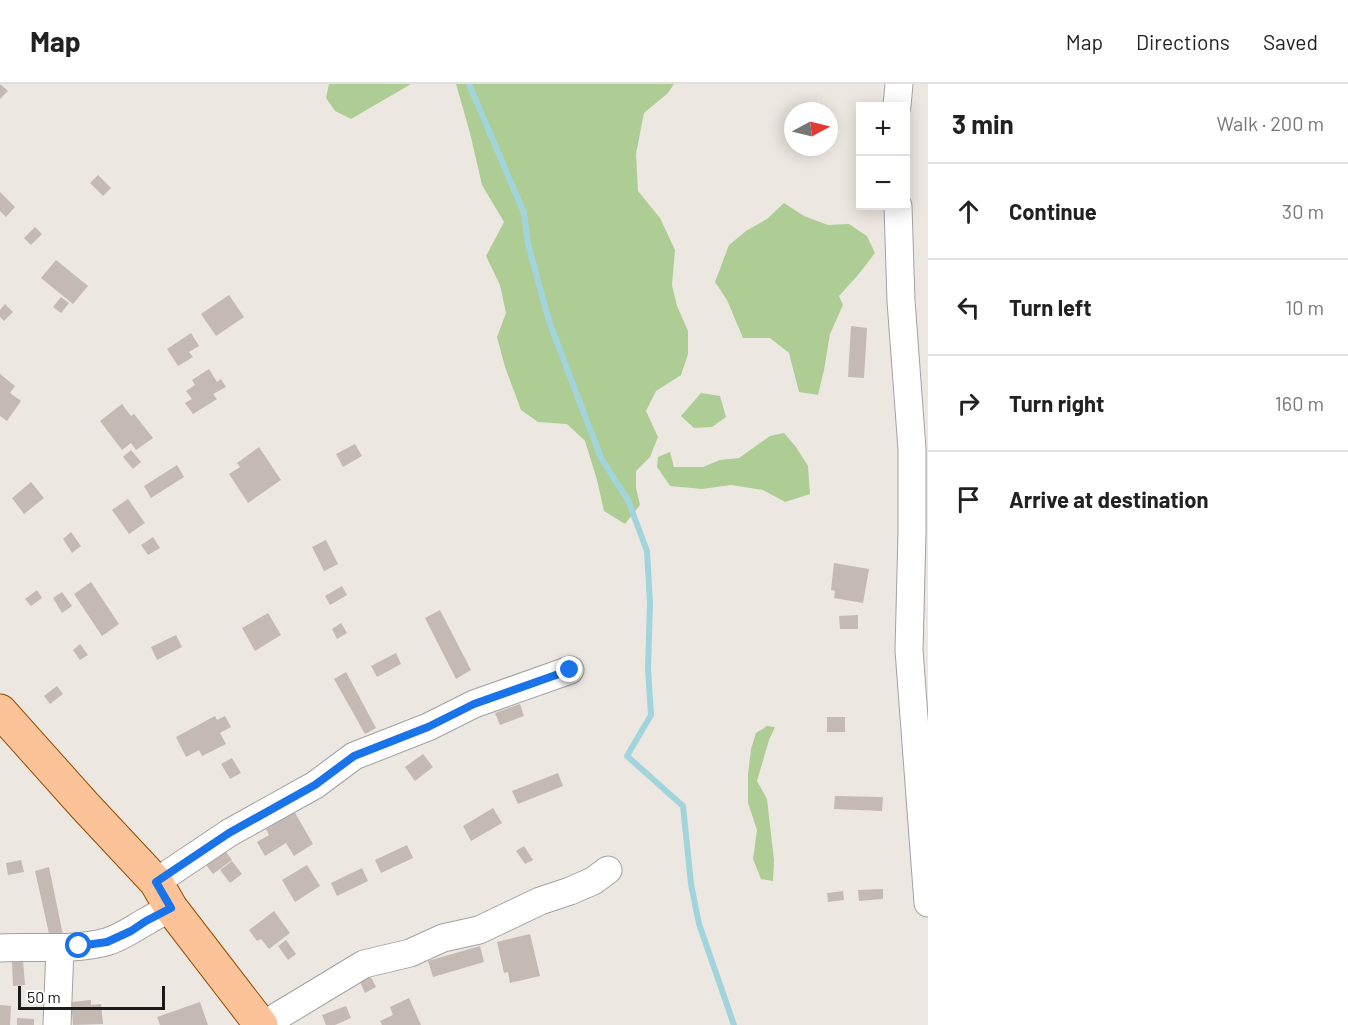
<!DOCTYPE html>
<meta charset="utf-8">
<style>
:root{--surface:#fff;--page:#f2f2f2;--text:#222;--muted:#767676;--line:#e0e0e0}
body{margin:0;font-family:Barlow,sans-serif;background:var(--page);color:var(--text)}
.controls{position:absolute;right:18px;top:18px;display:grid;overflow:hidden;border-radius:0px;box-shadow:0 3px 15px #0003}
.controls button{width:54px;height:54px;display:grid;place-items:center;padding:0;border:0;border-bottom:2px solid var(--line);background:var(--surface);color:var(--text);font:30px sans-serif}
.compass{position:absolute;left:784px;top:18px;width:54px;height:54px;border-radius:50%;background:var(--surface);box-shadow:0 3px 15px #0003;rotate:83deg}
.scale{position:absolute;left:18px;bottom:15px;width:147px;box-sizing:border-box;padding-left:6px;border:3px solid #1b1b1b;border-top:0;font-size:16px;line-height:21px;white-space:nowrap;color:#1b1b1b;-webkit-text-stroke:4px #fff;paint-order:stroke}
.stop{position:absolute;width:18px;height:18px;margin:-14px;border:4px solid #1a73e8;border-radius:50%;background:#fff}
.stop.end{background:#1a73e8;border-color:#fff;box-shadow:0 2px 6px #0008}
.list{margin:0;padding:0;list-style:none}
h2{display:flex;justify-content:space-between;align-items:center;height:78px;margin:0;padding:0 24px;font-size:26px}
h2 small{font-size:20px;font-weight:400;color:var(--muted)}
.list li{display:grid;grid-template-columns:39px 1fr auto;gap:18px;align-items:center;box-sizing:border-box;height:96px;padding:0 24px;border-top:2px solid var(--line)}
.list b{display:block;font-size:22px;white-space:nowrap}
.list em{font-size:20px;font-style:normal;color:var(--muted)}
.icon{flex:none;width:33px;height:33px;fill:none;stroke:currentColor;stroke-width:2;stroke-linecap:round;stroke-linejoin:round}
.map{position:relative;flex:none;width:928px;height:941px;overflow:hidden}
header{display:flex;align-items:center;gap:36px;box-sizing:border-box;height:84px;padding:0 30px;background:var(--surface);border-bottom:2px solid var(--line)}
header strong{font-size:28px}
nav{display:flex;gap:33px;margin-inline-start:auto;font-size:21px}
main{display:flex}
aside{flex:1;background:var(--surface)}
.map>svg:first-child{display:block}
.forest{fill:#adcd95}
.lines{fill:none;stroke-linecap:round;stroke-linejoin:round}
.stream{stroke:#a1d5db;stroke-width:6}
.building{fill:#c5b9b4}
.minor-casing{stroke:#a2a2a2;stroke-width:29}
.major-casing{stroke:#924f00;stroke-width:35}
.minor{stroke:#fff;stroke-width:27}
.major{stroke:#fbc397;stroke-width:33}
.route{stroke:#1a73e8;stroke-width:8}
</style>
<header>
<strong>Map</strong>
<nav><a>Map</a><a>Directions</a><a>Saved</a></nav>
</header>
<main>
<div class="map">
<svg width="928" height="941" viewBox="0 0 928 941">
<rect width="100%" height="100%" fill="#ede7e1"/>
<g class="forest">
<polygon points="329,0 411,0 351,35 335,27 326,14"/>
<polygon points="456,0 674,0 668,9 644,29 636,70 638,107 660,134 675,166 672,201 677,222 688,247 688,270 681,291 656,307 646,327 658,353 650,373 636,387 636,404 640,421 625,440 604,427 597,396 585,357 567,340 538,338 521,326 505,283 497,253 506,229 500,201 486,172 504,138 482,101 470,49"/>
<polygon points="784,119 804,132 828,141 849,140 867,152 875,169 858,191 839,212 843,221 830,250 824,286 818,311 799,308 789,269 770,254 743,254 727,216 715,198 729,161 746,147 767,135"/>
<polygon points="701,309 720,312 726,333 712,343 694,344 681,332"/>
<polygon points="784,349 796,363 808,382 810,410 785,418 763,406 731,401 702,405 670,402 657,383 658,373 670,368 674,383 703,383 720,376 739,374 770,352"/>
<polygon points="767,642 775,643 769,656 757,697 767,715 774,776 773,797 761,795 753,775 757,746 748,719 748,690 751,665 756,649"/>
</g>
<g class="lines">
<polyline class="stream" points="469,0 524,129 528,160 549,237 601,374 628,416 647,467 650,519 648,585 651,631 627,672 683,722 691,800 699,840 734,941"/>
</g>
<g class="building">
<polygon points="0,0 8,7 0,15"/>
<polygon points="98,91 111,104 103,112 90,99"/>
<polygon points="0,108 15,123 6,133 0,127"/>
<polygon points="35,143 42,150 31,161 24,154"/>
<polygon points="56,176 88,202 73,220 41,194"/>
<polygon points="229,211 244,233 216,252 201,230"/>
<polygon points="61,213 69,219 61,229 53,223"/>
<polygon points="5,220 13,228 4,237 0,233 0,226"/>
<polygon points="851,242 867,244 864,294 848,293"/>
<polygon points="191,249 199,262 189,268 193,273 178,282 167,265"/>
<polygon points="209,285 217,298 221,295 226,303 213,310 217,315 193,330 185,319 192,315 186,307 195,301 192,296"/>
<polygon points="0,290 15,302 10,309 21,317 7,337 0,332"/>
<polygon points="122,320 131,332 134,330 153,354 136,366 131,359 122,366 100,337"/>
<polygon points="355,360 362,372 343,383 336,370"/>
<polygon points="259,363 281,396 248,419 229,390 240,383 237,379"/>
<polygon points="131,366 141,378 133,385 123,373"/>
<polygon points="177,381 184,393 151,414 144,402"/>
<polygon points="31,398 44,414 24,430 12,414"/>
<polygon points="128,415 145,439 129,450 112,426"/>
<polygon points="71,448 81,462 72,469 63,455"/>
<polygon points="153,453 160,464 148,471 141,461"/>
<polygon points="326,456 338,480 324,487 312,463"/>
<polygon points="834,479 869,485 863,519 834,514 835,507 831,506"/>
<polygon points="91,498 119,540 102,552 74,510"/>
<polygon points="342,502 347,511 330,521 325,512"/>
<polygon points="37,506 42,514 31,522 25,515"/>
<polygon points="62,508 72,522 62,529 53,514"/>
<polygon points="440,526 471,586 456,595 425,534"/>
<polygon points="268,529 281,551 255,567 242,544"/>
<polygon points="858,531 858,545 840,545 839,532"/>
<polygon points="341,539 347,549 337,555 332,545"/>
<polygon points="176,551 182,563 157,576 151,563"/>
<polygon points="80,560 88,571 80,576 73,566"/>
<polygon points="396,569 401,580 377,593 371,582"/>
<polygon points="346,588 376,644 365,650 334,595"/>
<polygon points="57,602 63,610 50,620 44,612"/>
<polygon points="520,620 524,632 500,641 495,629"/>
<polygon points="215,632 217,636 225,632 231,643 220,649 226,660 202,672 199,666 186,673 176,653"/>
<rect x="827" y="633" width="18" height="15"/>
<polygon points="423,670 433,683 415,697 405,683"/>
<polygon points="232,674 241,689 230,695 221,680"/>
<polygon points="558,689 563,702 518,720 512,707"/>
<polygon points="835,712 883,713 882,727 834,725"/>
<polygon points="493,724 502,739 471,757 463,742"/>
<polygon points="294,727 313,760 294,772 286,759 265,772 257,758 269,751 266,745 272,742 269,736"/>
<polygon points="220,760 232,776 213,790 201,774"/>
<polygon points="407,761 413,774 381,789 375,776"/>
<polygon points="524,762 533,776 525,780 516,767"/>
<polygon points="21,776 24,788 8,791 6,779"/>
<polygon points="232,777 242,790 230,799 220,786"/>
<polygon points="307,781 320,802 295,818 282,796"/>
<polygon points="49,783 63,851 50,854 35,787"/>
<polygon points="362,784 368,797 337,812 331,799"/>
<polygon points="883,805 883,815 859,817 858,806"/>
<polygon points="843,807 844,816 828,818 827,809"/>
<polygon points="274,827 290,849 269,865 261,855 257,857 249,846"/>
<polygon points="530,850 540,892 510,899 508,888 504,889 497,858"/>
<polygon points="286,856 296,870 288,876 278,862"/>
<polygon points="480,862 484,878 433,893 428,877"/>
<polygon points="23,877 25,901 13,902 12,878"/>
<polygon points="371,893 376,903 365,909 360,898"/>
<polygon points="409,914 421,941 382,941 380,937 393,931 390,923"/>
<polygon points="91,916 91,921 101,920 103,940 73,941 71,918"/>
<polygon points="200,918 208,941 160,941 157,933"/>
<polygon points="0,921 11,922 10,941 0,941"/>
<polygon points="346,922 351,934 335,941 326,941 322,931"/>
<polygon points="17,934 34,935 34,941 17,941"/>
</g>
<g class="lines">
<defs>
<g id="minor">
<polyline points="897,22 899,0"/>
<polyline points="898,122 901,217 912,365 912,448 909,566 928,819"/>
<polyline points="156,798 229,749 315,701 354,672 428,643 474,620 570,586"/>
<path d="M0,864C35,862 72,867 106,858C121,854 134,844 147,837C155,832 163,828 171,824"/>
<polyline points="57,941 60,864"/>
<polyline points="263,941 364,880 410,869 443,854 479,846 540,817 570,807 593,797 608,786"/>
</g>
<polyline id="major" points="0,627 85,722 156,798 171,824 261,941"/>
</defs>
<use href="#minor" class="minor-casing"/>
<use href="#major" class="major-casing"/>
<use href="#minor" class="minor"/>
<use href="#major" class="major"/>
</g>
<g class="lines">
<polyline class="route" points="79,862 107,858 131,847 146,837 171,824 156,798 229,749 315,701 354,672 428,643 474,620 570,586"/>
</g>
</svg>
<div class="controls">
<button>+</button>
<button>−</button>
</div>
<svg class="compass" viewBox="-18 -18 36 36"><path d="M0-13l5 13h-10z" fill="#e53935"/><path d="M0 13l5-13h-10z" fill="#767676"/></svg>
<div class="scale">50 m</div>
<div class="stop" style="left:79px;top:862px"></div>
<div class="stop end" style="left:570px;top:586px"></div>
</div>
<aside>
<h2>3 min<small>Walk · 200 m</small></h2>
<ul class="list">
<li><svg class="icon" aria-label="ahead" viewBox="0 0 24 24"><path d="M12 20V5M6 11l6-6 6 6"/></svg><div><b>Continue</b></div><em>30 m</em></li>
<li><svg class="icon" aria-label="left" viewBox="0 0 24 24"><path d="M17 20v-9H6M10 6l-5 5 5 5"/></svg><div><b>Turn left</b></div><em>10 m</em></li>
<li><svg class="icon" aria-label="right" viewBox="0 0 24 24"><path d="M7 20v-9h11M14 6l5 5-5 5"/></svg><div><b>Turn right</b></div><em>160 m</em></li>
<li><svg class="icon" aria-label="arrive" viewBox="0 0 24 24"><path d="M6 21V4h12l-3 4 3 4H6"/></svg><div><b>Arrive at destination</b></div></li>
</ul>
</aside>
</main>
